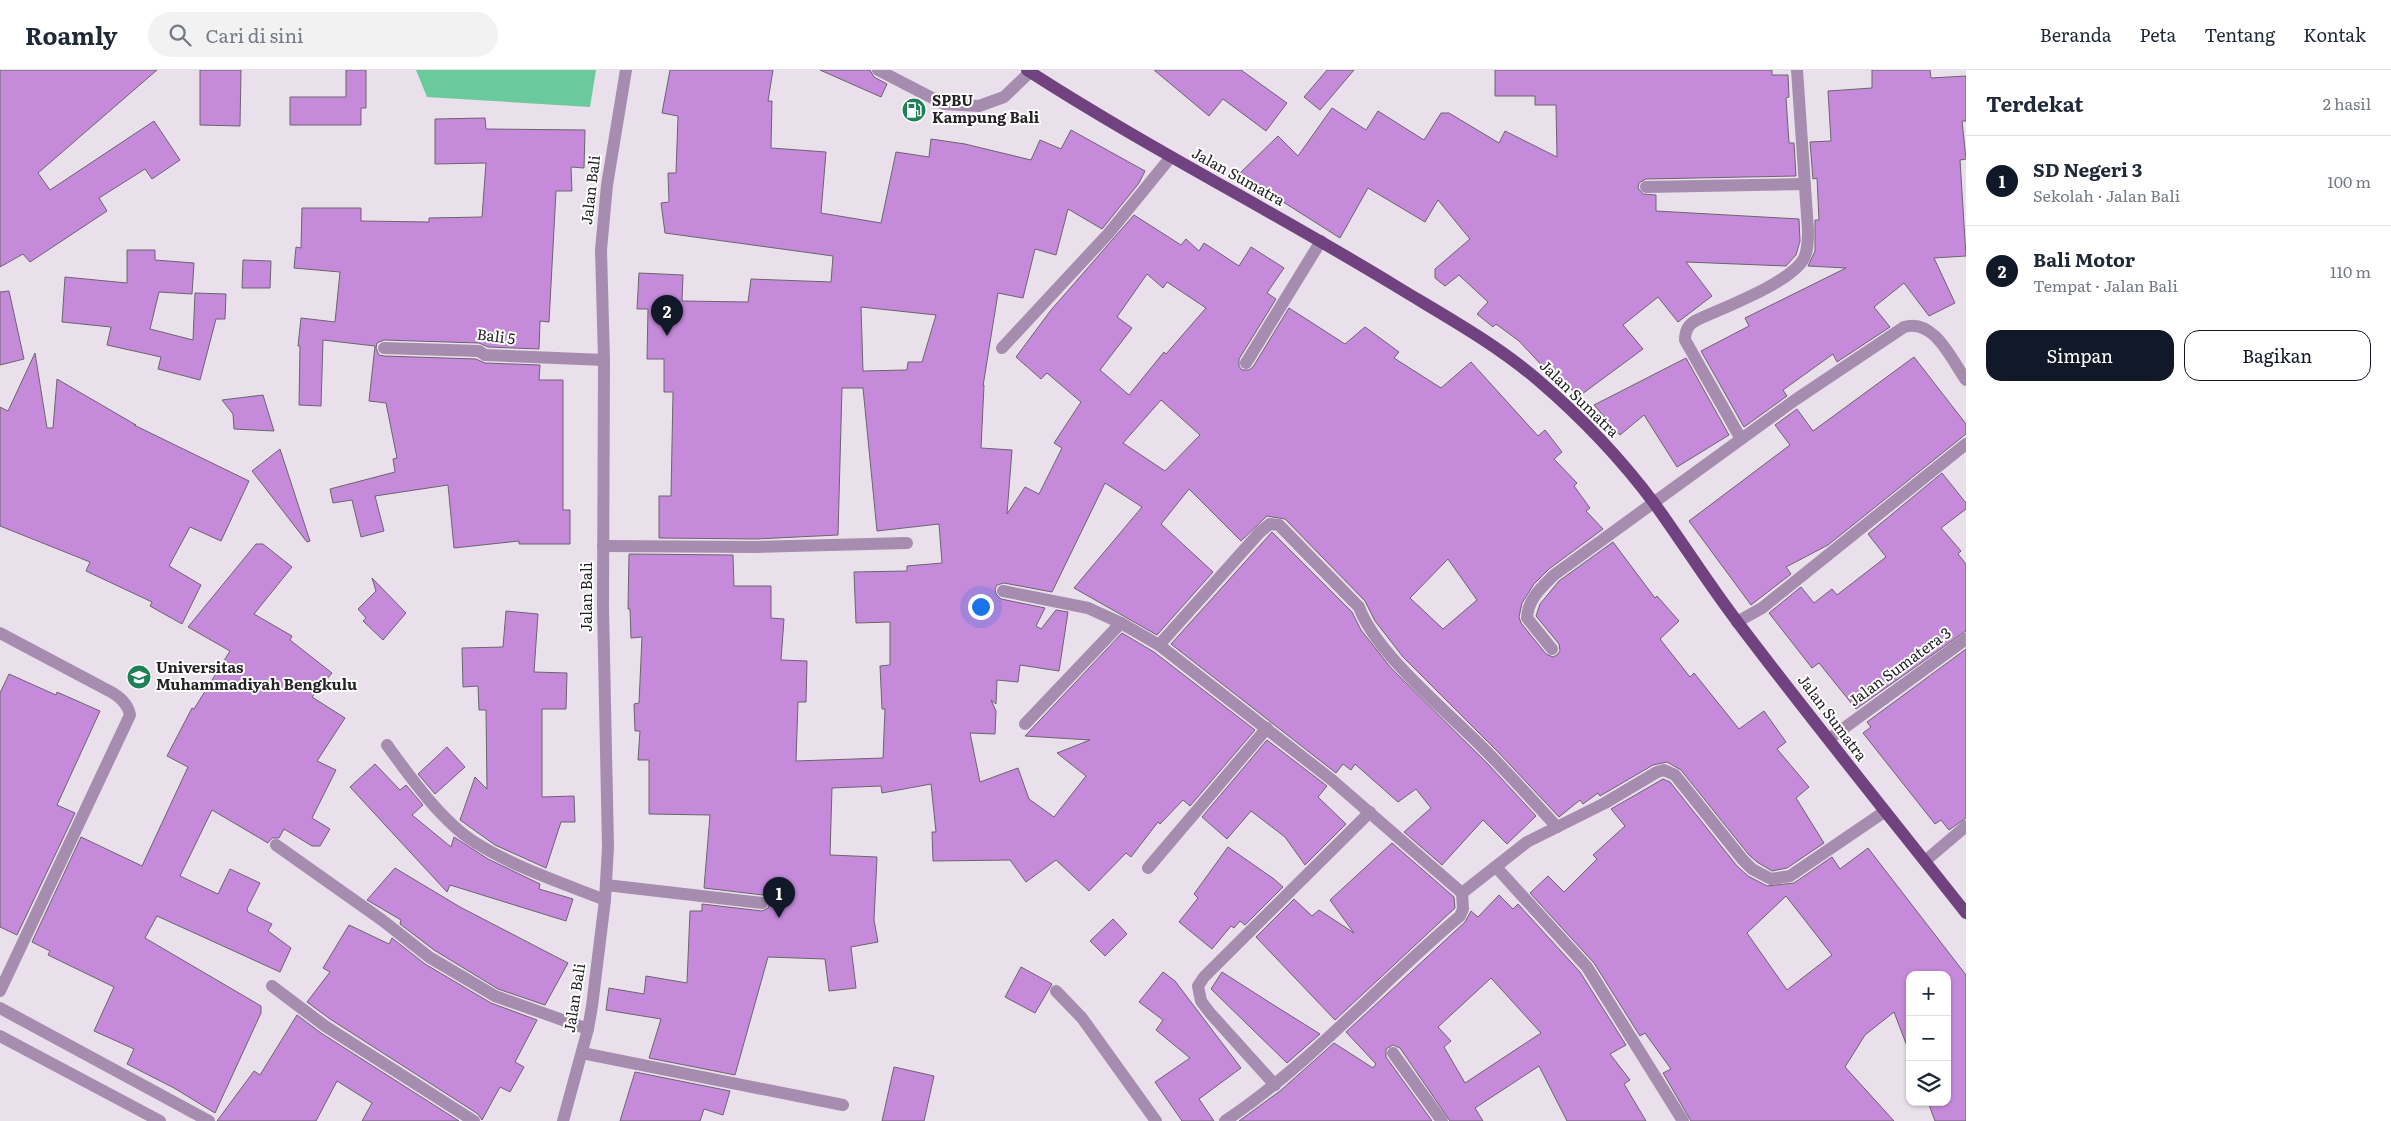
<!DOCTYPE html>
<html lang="id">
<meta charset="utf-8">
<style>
:root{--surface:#fff;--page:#f2f2f3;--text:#1f2937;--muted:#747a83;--line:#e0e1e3;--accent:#111827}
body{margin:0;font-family:Literata,serif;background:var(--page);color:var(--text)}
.controls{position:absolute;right:15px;bottom:15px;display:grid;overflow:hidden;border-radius:10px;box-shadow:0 1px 4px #0004}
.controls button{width:45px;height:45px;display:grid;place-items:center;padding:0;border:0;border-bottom:1px solid var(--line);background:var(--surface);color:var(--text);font:25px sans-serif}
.you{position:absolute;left:980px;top:536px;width:18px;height:18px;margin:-12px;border:4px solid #fff;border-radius:50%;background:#1a73e8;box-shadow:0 0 0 8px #1a73e833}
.badge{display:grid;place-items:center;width:32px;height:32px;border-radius:50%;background:var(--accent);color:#fff;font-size:16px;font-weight:700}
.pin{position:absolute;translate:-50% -41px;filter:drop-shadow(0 1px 2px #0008)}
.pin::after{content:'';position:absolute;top:26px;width:18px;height:15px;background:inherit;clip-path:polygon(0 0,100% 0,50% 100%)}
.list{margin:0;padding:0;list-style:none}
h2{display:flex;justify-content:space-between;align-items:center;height:65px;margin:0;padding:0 20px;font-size:21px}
h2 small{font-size:16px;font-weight:400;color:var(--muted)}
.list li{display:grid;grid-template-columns:32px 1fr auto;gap:15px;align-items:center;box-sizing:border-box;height:90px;padding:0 20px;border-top:1px solid var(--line)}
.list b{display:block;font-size:19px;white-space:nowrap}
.list p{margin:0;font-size:16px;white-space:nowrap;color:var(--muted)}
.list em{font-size:16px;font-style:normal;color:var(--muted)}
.actions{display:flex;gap:10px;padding:15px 20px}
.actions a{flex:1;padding:11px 0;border:1px solid var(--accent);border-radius:15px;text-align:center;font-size:18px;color:var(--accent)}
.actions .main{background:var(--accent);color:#fff}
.icon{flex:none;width:28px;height:28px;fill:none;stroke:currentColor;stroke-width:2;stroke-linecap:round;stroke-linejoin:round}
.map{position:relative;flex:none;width:1966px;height:1051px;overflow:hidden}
header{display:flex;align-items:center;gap:30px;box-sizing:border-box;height:70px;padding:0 25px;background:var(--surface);border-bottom:1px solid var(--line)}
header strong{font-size:24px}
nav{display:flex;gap:28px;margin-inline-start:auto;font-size:18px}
.search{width:350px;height:45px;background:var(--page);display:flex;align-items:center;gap:12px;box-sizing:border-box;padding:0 18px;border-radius:28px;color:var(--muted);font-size:19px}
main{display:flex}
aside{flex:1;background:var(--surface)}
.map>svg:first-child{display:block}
.green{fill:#6aca9b}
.building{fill:#c58ad9;stroke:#6c646e;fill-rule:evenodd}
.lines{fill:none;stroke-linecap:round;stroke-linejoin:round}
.service{stroke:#a68caf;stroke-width:12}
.minor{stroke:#a68caf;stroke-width:12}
.tertiary{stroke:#a68caf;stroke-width:12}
.primary{stroke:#70427f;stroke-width:12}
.labels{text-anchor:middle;stroke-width:4;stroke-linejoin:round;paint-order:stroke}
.poi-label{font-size:15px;font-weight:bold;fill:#252226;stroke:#fff;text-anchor:start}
.street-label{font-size:15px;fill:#252226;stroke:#fff}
</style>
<header>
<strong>Roamly</strong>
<div class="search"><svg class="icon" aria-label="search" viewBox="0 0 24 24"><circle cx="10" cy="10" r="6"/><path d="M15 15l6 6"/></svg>Cari di sini</div>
<nav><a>Beranda</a><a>Peta</a><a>Tentang</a><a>Kontak</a></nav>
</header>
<main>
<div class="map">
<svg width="1966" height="1051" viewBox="0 0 1966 1051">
<rect width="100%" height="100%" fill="#e9e0ec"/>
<polygon class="green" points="416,0 596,0 590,37 427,27"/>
<g class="building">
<polygon points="0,0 157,0 38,103 50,120 154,51 180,90 152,109 145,99 99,128 107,141 30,192 23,184 0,197"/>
<polygon points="200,0 241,0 240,56 200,55"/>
<polygon points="346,0 366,0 366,38 361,38 361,55 290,55 290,27 346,27"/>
<path d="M670,0H773L768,31H772L771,78L826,82L821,143L881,153L896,82L929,87L931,69L965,74L1031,90L1040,70L1061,79L1071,60L1145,101L1139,113L1102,159L1068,139L1056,185L1035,179L1023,228L998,223L983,316L984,315L981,378L1012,380L1007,444L1025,417L1039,424L1062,378L1054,373L1081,332L1047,303L1041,309L1016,287L1051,240L1134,145L1181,175L1186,169L1199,181L1204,173L1239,196L1251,177L1284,198L1267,223L1276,229L1239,289V296L1242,300H1249L1253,297L1289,238L1345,274L1365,257L1399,282L1394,288L1441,318L1471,292L1538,366L1545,360L1562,382L1554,389L1577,413L1574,416L1590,438L1586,441L1603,459L1549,499L1534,514L1522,533L1519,547L1521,553L1546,584L1553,587L1557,585L1560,581L1559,574L1536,546L1540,534L1559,511L1613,472L1655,528L1657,526L1679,551L1660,569L1690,607L1694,603L1739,659L1764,641L1786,672L1777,679L1809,717L1796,728L1824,773L1787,798L1772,801L1757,792L1749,785L1681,700L1667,692L1653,695L1600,726L1598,723L1583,734L1580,730L1559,747L1499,683L1403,587L1375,551L1365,531L1285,449L1267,446L1241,471L1189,419L1161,454L1213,502L1157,565L1074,518L1142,437L1105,413L1052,522L1004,513L997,515L995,519L996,524L1001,529L1045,538L1036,556L1041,559L1056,540L1068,542L1059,601L1020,595L1018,612L997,610L996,634L991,630L996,641L995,664L970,663L980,712L1018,698L1029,729L1054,747L1086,706L1057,683L1090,670L1025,666L1122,563L1154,582L1255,660L1190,736L1183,730L1160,754L1158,752L1131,787L1126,783L1089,821L1056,790L1026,812L1010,790L933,791L932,762H936L931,714L882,723L881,716L832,718L830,785L877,787L874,850L878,872L851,877L856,918L829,921L825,889L768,887L735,1005L649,988L661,949L606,940L609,918L644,924L646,906L687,913L690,841H702V834L762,841L768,838L770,833L767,827L763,825L704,818L710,745L649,744V690H638L640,661H635L634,634L639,633L642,567L631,568L630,539H628L629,484L733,485L734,516H771V548L784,549L781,590L807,591L806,632H798L796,691L883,688L885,639H882L880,596L890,595V552L856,553L854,502L907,501V496L942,493L939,454L877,461L863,318H842L838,465L756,469L659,468V426H671L673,322H664V289H647L648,239H637L639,203L683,205L682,231L748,232L751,209L831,212L833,186L665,163L661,133L669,132L668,103H676L678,46L662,43ZM1147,204L1163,218L1167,212L1206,238L1166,284L1164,282L1129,325L1100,300L1132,258L1117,247ZM861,237L936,245L922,292H908L907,300L863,301ZM1161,330L1200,365L1165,401L1123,373ZM1448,489L1477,530L1443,559L1410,528Z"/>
<polygon points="820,0 870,0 874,7 887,14 881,27"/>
<polygon points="1154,0 1241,0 1287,33 1266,61 1223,29 1209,46"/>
<polygon points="1327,0 1354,0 1320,40 1304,27"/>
<polygon points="1495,0 1772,0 1772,5 1788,5 1789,27 1786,28 1789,73 1794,73 1796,106 1646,109 1639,113 1638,118 1643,124 1656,125 1656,141 1799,149 1800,171 1796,185 1786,196 1686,192 1712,226 1678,252 1658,227 1623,255 1643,279 1578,327 1558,303 1556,305 1550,298 1547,301 1519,271 1496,254 1493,257 1477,244 1488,232 1459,205 1445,216 1435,208 1435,199 1470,169 1438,130 1425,152 1368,118 1340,168 1239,104 1278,66 1298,86 1332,38 1366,60 1378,41 1424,70 1441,43 1449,43 1499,73 1505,61 1557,87 1556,35 1535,35 1535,26 1495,26"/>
<polygon points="1872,0 1930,0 1931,8 1966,6 1966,51 1962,51 1966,89 1960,90 1966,186 1934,188 1955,233 1929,246 1904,213 1874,237 1890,257 1837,292 1833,284 1783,320 1787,326 1744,357 1701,281 1749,256 1745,248 1846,198 1808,196 1815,181 1815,150 1819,150 1817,108 1813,109 1810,72 1831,71 1828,21 1872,18"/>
<polygon points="485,48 486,59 585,60 584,98 571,97 572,121 556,121 549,252 540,251 539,279 488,277 479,273 384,270 377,273 376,278 379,285 384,286 476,289 485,293 540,295 539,310 563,310 563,440 570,440 570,474 519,474 519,471 454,478 448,415 375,426 384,461 361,467 352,430 333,433 330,419 395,402 393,389 397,388 386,333 369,331 375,276 323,270 321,336 299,335 300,276 298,276 301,248 335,252 340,202 294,198 296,177 301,178 302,138 361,138 361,151 429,152 429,148 482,147 486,93 435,94 435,49"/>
<polygon points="127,180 155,180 155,190 194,193 192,224 159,222 150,259 193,270 195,223 226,224 225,249 216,249 200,310 158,299 161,287 107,275 111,257 62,252 65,207 127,213"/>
<polygon points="243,190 271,191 270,218 242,218"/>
<polygon points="9,221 24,289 0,295 0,222"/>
<polygon points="35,283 47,358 53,358 57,309 136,355 134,355 249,411 221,471 190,457 169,496 201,515 182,554 150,536 152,532 86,501 90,492 0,456 0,337 8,341"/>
<polygon points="1914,287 1966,354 1966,364 1828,475 1786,497 1791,504 1751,535 1689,451 1790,375 1775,355 1797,339 1813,361"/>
<polygon points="1686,288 1729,365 1677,397 1644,345 1620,365 1594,335"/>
<polygon points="263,325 274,361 234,359 233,344 222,330"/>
<polygon points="280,379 310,471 307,472 252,401"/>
<polygon points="1942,403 1966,433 1966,439 1941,458 1961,481 1958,484 1966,494 1966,561 1856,639 1819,593 1812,598 1769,543 1801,517 1814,533 1832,519 1837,525 1886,487 1868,464"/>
<polygon points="1272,462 1352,542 1361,560 1391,598 1488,694 1536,746 1507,774 1483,750 1442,795 1404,762 1431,738 1416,719 1398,732 1355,694 1351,700 1343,694 1336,703 1171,574"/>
<polygon points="256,474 263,474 292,497 254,544 292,566 290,570 332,603 312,627 345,648 317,691 336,700 312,748 330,759 320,776 312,776 284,759 279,768 272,768 268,773 212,740 180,806 218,824 230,799 260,813 247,839 248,842 272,854 268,861 291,878 280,902 157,846 145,868 261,936 261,943 215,1043 174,1018 127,994 134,979 94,961 114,917 48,885 50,881 32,872 81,767 142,796 188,697 167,686 192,638 194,639 230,581 188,557"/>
<polygon points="372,508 406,543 383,570 363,551 366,548 358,539 376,521"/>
<polygon points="506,541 538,544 534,602 567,603 566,639 542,639 542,727 574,726 575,752 561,752 546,798 495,775 460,750 475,707 487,719 486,640 479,640 478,616 463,617 462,578 503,577"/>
<polygon points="1966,579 1966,748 1949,760 1941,750 1935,754 1863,663 1871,657 1867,652"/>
<polygon points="9,604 56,625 57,622 100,641 57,735 75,743 17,865 0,857 0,623"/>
<polygon points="1267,670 1327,716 1318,727 1346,754 1305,795 1285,767 1251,741 1227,769 1202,747"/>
<polygon points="447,677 465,697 435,724 418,704"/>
<polygon points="375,694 400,720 406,715 423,735 412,745 451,777 454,767 488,789 540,814 539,819 573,829 566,851 450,815 447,822 350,717"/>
<path d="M1663,709L1670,712L1737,796L1748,806L1767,816L1794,813L1832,787L1840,799L1868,778L1966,905V1051H1935L1928,1032H1947V905H1910V984L1894,942L1865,965L1845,997L1894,1051H1691L1663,1003L1671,999L1645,963L1640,966L1594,893L1530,823L1548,806L1564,822L1597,789L1593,785L1625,756L1611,739ZM1786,826L1832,885L1787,920L1747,863Z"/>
<polygon points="1392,773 1454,827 1455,838 1335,950 1256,867 1294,829 1312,846 1319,840 1354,863 1330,830"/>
<polygon points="1228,777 1274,809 1283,817 1245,855 1240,851 1234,858 1231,856 1212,879 1179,852 1198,828 1194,824"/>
<polygon points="395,798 460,837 568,893 545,935 498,919 434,880 400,854 401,850 367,830"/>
<path d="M1499,825L1513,839L1518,834L1580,902L1626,975L1610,984L1630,1010L1624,1014L1646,1051H1567L1539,996L1475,1038L1483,1051H1450L1400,978L1393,975L1386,979V987L1432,1051H1239L1280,1021L1334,973L1373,998L1376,994L1346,962L1465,852L1471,841L1478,847ZM1491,908L1541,963L1465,1013L1444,977L1451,971L1438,957Z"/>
<polygon points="1113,849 1127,864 1105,886 1090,871"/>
<polygon points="349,855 389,874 392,868 425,894 491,933 537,950 515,992 524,997 510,1022 500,1017 482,1050 478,1044 330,949 307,932 330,902 323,898"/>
<polygon points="1021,897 1052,914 1035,943 1005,927"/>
<polygon points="1163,902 1175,911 1241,998 1199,1029 1214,1051 1182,1051 1155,1012 1190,988 1156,960 1163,950 1139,932"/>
<polygon points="1222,902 1272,934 1320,964 1287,993 1211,919"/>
<polygon points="297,945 321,963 459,1051 362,1051 372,1033 337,1011 316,1051 217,1051 254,1001 260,1005"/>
<polygon points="894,997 934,1006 924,1051 882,1051"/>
<polygon points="635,1002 730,1021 723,1045 704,1039 700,1051 620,1051"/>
</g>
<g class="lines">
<g class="service">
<polyline points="878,0 944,34 979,36 1004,27 1030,2"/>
<path d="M0,563L113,623C121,628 128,634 130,645L0,921"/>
<polyline points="606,815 762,833"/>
</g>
<g class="minor">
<polyline points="1646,117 1805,114"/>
<polyline points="384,278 479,281 485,285 604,290"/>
<polyline points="1002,278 1108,164 1170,88"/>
<polyline points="1246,293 1321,171"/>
<path d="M1741,369L1685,270C1685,262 1688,255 1695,251C1722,238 1788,214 1803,190C1808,182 1808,170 1808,160L1797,0"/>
<polyline points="603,476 756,477 907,473"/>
<polyline points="1003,521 1088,538 1121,553 1159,575 1332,710 1462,823 1527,772 1605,733 1657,702 1664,700 1675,705 1743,790 1752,799 1771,809 1790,806 1884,742"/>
<polyline points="1737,552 1762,538 1966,374"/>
<path d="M1159,575L1260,462L1270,454L1279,455L1359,537C1376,584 1448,642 1484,679C1509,704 1533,731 1557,757"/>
<path d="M1552,579L1527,548C1528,529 1541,518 1554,505L1795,330L1904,257C1934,248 1951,289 1966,310"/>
<polyline points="1025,654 1121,553"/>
<polyline points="1829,669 1966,569"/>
<path d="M387,675C410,707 442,752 476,773C516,798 562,813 605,830"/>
<polyline points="276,775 382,850 429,887 495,926 588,959"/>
<polyline points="1925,791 1966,756"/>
<polyline points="1496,797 1587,897 1683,1051"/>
<polyline points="1148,798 1267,658"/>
<polyline points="272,916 325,956 474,1051"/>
<polyline points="1056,921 1082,948 1156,1051"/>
<polyline points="0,938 209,1051"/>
<polyline points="0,966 160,1051"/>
<polyline points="582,983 843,1035"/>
<polyline points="1393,983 1442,1051"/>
<polyline points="1275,1015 1210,943 1201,931 1198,916 1204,907 1370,742"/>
<path d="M1225,1051C1312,993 1380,913 1460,846L1463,839L1462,823"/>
</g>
<polyline class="tertiary" points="563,1051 588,959 592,936 605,830 608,777 603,537 604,290 601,180 607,115 626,0"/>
<path class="primary" d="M1027,0C1146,77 1273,141 1394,215C1443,245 1495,273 1539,311C1581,347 1621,389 1654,433C1683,473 1709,515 1739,554C1813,652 1890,747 1966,843"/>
</g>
<defs>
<symbol id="fuel-disc" viewBox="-11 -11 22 22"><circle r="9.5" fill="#1f8058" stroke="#fff"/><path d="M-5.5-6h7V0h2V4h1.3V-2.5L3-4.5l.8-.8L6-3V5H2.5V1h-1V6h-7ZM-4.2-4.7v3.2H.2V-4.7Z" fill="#fff"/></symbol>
<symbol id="university-disc" viewBox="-11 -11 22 22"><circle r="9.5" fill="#1f8058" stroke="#fff"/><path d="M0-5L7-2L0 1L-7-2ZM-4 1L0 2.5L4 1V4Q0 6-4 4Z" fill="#fff"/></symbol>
</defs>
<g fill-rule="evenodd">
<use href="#fuel-disc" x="900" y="26" width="28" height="28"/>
<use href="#university-disc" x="125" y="593" width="28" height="28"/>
</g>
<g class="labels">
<g class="poi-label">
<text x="932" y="36">SPBU<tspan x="932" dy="17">Kampung Bali</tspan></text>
<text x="156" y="603">Universitas<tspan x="156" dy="17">Muhammadiyah Bengkulu</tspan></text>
</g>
<g class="street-label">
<text transform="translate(1238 107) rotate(29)" y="5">Jalan Sumatra</text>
<text transform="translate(591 120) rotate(-83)" y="5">Jalan Bali</text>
<text transform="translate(496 267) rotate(7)" y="5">Bali 5</text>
<text transform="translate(1579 329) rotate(44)" y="5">Jalan Sumatra</text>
<text transform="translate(587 527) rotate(-90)" y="5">Jalan Bali</text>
<text transform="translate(1900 597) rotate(-36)" y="5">Jalan Sumatera 3</text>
<text transform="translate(1832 648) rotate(53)" y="5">Jalan Sumatra</text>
<text transform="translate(575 928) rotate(-81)" y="5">Jalan Bali</text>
</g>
</g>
</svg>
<div class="controls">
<button>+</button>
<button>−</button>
<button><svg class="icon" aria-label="layers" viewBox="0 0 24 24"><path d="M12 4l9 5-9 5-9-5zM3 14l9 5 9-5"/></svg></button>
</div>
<div class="you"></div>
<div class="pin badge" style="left:779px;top:848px">1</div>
<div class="pin badge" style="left:667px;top:266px">2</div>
</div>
<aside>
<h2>Terdekat<small>2 hasil</small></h2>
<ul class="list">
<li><span class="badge">1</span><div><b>SD Negeri 3</b><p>Sekolah · Jalan Bali</p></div><em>100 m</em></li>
<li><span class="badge">2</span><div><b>Bali Motor</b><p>Tempat · Jalan Bali</p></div><em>110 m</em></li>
</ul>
<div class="actions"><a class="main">Simpan</a><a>Bagikan</a></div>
</aside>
</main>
